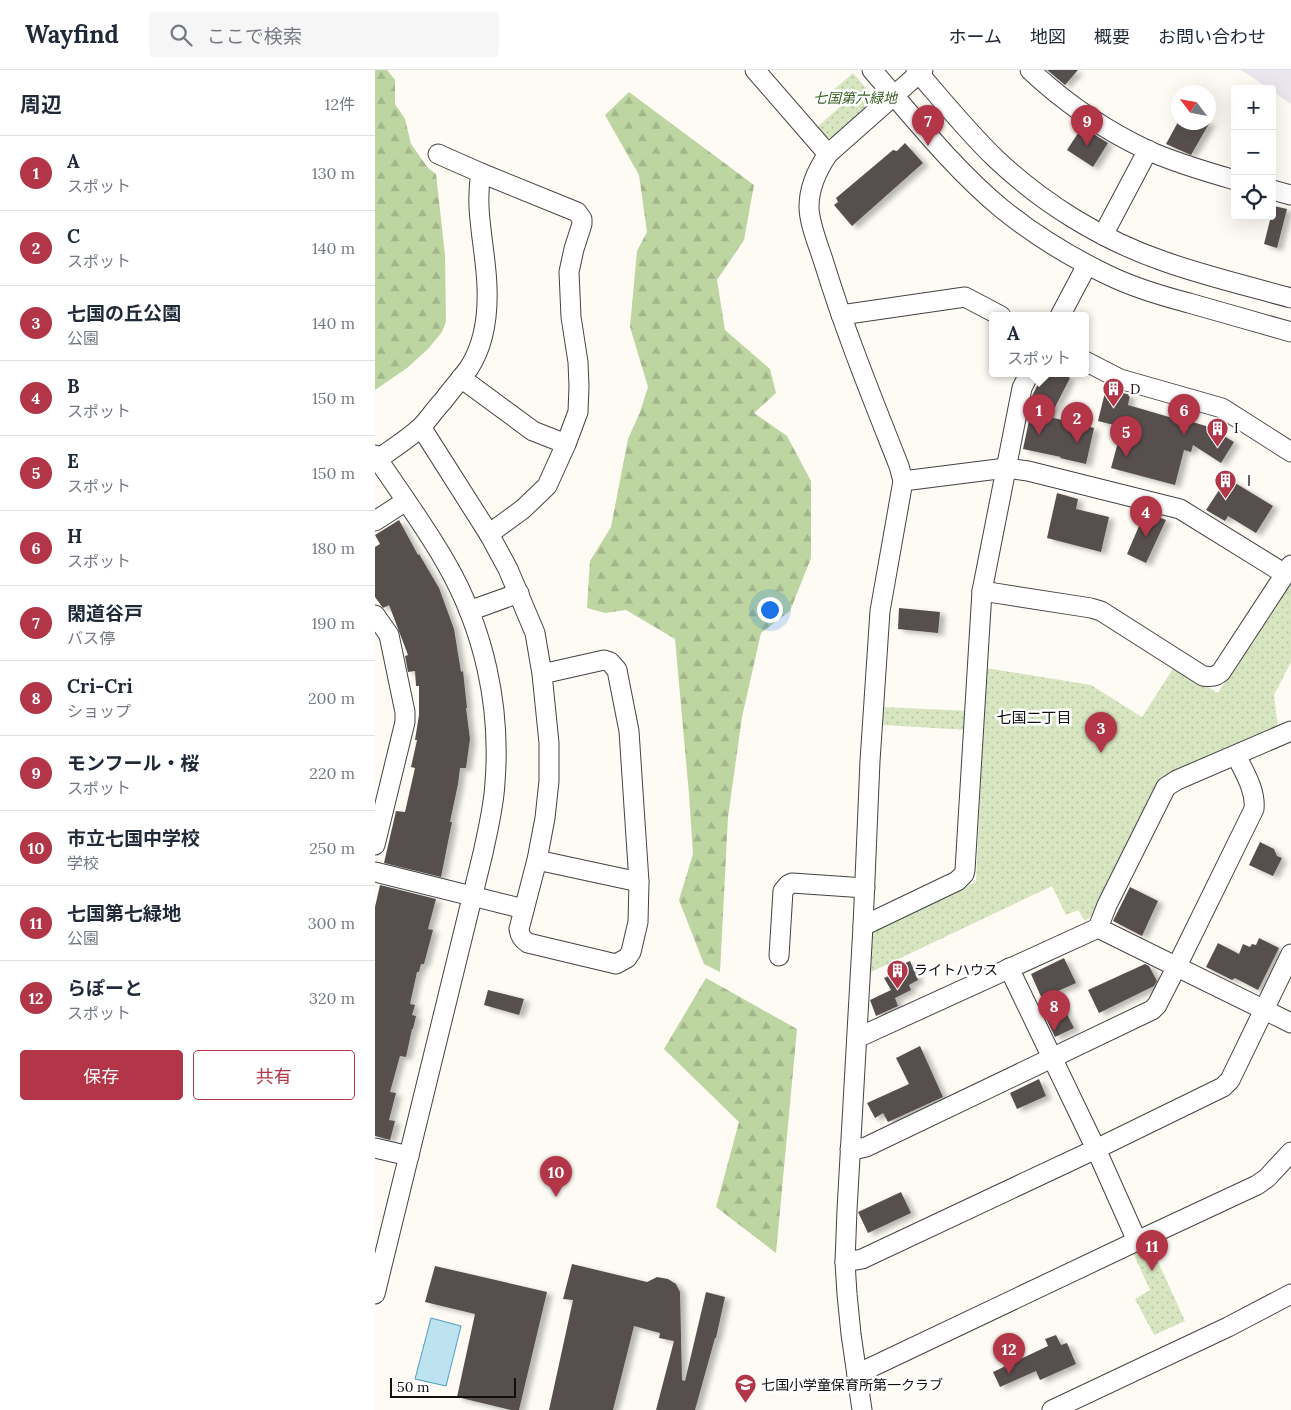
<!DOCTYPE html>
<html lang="ja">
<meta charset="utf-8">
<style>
:root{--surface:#fff;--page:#f6f6f7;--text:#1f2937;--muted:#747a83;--line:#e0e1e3;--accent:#b23548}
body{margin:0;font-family:Lora,"Noto Sans JP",serif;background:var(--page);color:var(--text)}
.controls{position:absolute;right:15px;top:15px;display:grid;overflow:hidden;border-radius:5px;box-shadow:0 5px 20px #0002}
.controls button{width:45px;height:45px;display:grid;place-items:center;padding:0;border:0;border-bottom:1px solid var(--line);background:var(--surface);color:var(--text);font:25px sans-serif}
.compass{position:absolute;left:796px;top:15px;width:45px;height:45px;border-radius:50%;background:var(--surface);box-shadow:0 5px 20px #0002;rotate:302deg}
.scale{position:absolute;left:15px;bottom:12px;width:126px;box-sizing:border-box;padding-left:5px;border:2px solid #101010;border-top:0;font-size:14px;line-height:18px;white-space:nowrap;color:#101010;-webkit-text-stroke:4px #fff;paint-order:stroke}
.you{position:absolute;left:394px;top:539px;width:18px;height:18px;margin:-12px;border:4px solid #fff;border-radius:50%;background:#1a73e8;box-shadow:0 0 0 8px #1a73e833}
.badge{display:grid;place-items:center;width:32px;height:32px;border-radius:50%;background:var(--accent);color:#fff;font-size:16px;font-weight:700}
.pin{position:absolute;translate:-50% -41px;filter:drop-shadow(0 1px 2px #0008)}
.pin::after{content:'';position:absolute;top:26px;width:18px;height:15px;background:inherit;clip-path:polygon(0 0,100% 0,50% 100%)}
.popup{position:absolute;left:614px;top:242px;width:100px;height:65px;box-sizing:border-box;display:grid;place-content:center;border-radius:5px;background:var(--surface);filter:drop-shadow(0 1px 4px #0005);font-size:16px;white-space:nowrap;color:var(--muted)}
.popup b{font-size:19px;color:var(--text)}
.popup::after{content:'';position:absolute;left:50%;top:100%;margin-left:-10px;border:10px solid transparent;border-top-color:var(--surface)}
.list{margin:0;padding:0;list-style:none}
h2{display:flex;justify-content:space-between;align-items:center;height:65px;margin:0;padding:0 20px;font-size:21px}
h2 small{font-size:16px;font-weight:400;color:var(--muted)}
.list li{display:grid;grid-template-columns:32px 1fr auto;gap:15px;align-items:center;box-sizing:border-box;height:75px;padding:0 20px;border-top:1px solid var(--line)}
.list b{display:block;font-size:19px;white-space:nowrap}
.list p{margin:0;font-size:16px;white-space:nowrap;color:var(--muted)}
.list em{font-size:16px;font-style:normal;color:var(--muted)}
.actions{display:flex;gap:10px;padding:15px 20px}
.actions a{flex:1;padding:11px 0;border:1px solid var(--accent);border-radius:5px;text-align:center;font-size:18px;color:var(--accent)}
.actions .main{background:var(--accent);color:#fff}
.icon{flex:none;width:28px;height:28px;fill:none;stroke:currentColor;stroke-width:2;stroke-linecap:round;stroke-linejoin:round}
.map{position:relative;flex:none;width:916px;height:1340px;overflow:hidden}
header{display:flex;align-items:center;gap:30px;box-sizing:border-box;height:70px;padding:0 25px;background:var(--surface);border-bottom:1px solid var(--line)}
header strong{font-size:24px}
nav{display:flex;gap:28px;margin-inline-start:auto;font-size:18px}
.search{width:350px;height:45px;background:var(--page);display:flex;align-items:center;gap:12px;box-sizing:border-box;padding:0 18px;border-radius:5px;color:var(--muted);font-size:19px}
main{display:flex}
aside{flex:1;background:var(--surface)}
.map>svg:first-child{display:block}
.industrial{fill:#ebe5ed}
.green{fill:url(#green-dots)}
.forest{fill:url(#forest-firs)}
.water{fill:#bde2f0;stroke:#4c9dc0}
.building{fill:#57504d;filter:url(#shadow)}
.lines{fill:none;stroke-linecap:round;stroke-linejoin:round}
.minor-casing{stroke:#434343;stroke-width:21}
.minor{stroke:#fff;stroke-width:19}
.labels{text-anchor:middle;stroke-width:5;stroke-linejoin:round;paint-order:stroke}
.park-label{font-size:14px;font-style:italic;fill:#386226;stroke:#fff}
.poi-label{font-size:14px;fill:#101010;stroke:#fff;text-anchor:start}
.neighbourhood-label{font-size:15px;fill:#101010;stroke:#fff}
</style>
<header>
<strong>Wayfind</strong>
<div class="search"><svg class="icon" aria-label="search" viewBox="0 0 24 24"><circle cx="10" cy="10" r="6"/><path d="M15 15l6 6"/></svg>ここで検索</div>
<nav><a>ホーム</a><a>地図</a><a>概要</a><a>お問い合わせ</a></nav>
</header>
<main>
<aside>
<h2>周辺<small>12件</small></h2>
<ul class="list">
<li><span class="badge">1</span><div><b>A</b><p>スポット</p></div><em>130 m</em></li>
<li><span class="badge">2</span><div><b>C</b><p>スポット</p></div><em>140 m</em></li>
<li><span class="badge">3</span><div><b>七国の丘公園</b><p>公園</p></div><em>140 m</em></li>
<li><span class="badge">4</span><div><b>B</b><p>スポット</p></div><em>150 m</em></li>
<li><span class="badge">5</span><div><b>E</b><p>スポット</p></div><em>150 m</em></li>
<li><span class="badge">6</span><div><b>H</b><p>スポット</p></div><em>180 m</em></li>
<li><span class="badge">7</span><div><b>閑道谷戸</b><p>バス停</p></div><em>190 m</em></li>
<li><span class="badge">8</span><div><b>Cri-Cri</b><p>ショップ</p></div><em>200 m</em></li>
<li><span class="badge">9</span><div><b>モンフール・桜</b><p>スポット</p></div><em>220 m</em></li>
<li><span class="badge">10</span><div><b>市立七国中学校</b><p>学校</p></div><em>250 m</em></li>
<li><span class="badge">11</span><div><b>七国第七緑地</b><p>公園</p></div><em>300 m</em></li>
<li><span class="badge">12</span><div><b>らぽーと</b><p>スポット</p></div><em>320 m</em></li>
</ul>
<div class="actions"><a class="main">保存</a><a>共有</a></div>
</aside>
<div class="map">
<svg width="916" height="1340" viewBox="0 0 916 1340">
<defs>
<pattern id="green-dots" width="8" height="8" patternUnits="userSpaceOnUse" patternTransform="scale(1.25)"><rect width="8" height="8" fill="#d7e6c0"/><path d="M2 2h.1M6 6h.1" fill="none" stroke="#b8c4a4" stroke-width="1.8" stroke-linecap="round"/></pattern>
<pattern id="forest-firs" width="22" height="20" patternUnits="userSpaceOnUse" patternTransform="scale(1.25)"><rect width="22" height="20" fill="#bdd5a1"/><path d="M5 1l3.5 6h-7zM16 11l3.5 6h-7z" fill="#a1b68a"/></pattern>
<filter id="shadow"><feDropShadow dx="5.5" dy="3" stdDeviation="2.5" flood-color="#0004"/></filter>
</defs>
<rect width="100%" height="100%" fill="#fefbf4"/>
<polygon class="industrial" points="865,0 916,0 916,34 897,21 897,19 894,19 873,4"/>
<g class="green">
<polygon points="478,3 498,26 497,34 459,68 447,67 440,59 467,35 456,22"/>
<polygon points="916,507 916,592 899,625 903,658 785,708 718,845 710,851 703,840 691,845 677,816 494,903 495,867 500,859 601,812 611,598 716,615 767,647 799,597 843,623"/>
<polygon points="508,637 595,641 593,660 507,655"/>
<polygon points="774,1172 810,1251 779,1265 760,1229 775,1220 757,1181"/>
</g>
<g class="forest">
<polygon points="0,0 12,0 20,10 20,34 30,49 36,74 53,98 61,104 70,185 71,252 67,262 53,279 32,298 0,320"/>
<polygon points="254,22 379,115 369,170 342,210 350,260 395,299 401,323 379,343 412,366 436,411 436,488 415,541 386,563 367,647 353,747 345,902 329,894 304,830 318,784 314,724 300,569 251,540 230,543 212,538 215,491 236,457 253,369 265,342 273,317 255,257 262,181 272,162 264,105 230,45"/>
<polygon points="331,908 422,959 401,1183 341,1137 364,1052 289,979"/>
</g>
<polygon class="water" points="56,1248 86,1256 71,1316 40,1309"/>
<g class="building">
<polygon points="672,0 703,0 690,15"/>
<polygon points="803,52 835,52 816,85 791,74"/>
<polygon points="707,57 733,73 718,97 692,80"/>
<polygon points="530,73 548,93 477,156 459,135 463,132 461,128 518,80 522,81"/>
<polygon points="899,136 912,139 902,178 889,174 896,146 897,146"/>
<polygon points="668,304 688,304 695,308 675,347 719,358 711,394 685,388 686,387 648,379 659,327 657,326"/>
<polygon points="731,318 755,325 753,335 801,349 801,347 834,357 859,372 846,393 818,375 816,382 809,380 800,415 736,398 747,357 723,351"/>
<polygon points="852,408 898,436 881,463 853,446 850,451 831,440"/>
<polygon points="682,423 703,429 701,439 734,447 726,482 672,468"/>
<polygon points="770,442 791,450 771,493 752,484"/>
<polygon points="24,450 43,485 44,484 64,518 79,559 86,602 88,601 92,638 91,638 95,669 91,698 85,698 83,714 75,752 77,752 66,807 9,793 21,741 30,742 40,698 36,697 42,670 40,670 44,645 44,616 41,616 40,601 33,602 30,586 33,585 14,535 8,538 0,527 0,477 5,474 0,465"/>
<polygon points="524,538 565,542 563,563 523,559"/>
<polygon points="885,772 899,779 902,786 907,788 898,806 874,795"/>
<polygon points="5,815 61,829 53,859 58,860 49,894 46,894 44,902 42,902 35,934 40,935 37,945 41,946 38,959 37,959 31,987 25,986 15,1022 21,1023 14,1050 20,1051 15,1070 0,1066 0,837"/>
<polygon points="755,817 783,831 767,866 738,851"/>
<polygon points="884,868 904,878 883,920 860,908 857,910 831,897 843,873 864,884 868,874 875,877 877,874 881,875"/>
<polygon points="689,888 701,913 681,922 699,958 680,967 667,940 671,938 656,904"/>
<polygon points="535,891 543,910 534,915 536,920 520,928 523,936 501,946 495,930 516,920 509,908 526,901 524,896"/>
<polygon points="770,894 774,896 782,911 779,916 724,943 713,920"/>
<polygon points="113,920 149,929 144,945 109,935"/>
<polygon points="545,976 568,1027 513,1052 508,1043 500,1048 492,1033 534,1014 521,988"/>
<polygon points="664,1009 671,1026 642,1039 635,1023"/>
<polygon points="526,1122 536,1143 493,1163 483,1142"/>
<polygon points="197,1194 272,1212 282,1207 293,1209 301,1214 305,1222 307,1310 310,1311 331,1222 350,1227 341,1268 340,1268 320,1340 281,1340 299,1271 284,1268 285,1263 259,1256 238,1340 174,1340 198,1230 188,1229"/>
<polygon points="60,1196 172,1222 144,1340 136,1340 82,1327 100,1244 50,1232"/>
<polygon points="681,1265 686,1275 692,1273 701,1294 665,1310 661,1301 625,1317 618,1302 673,1276 670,1269"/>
</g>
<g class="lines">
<defs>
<g id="minor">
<polyline points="380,0 453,84"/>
<path d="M497,0C538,47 578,98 626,138C659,165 697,188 735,206C760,218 787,226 814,233C848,243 882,252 916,262"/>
<path d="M541,0C567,30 592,61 620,88C667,133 727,170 788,191C830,206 873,216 916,228"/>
<path d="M655,0C689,32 730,60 772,80C798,92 832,102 860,110"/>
<polyline points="63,84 106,103"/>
<polyline points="897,120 916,125"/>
<polyline points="728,165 773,80"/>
<polyline points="466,245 590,227 626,246"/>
<polyline points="685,246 712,195"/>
<polyline points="710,291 745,309 847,338 916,382"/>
<polyline points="86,308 158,361 191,374"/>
<path d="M46,357L114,464L133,499L160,563L167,604L174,673V711L170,748L162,790L144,859C145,866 147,869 153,873L241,894L252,888L256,882L263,852L264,812L254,661L242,600L235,592L229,590L167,604"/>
<path d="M0,385C24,421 50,456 71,493C109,559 126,636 120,712C119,736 113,759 108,783L0,1224"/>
<path d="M3,389C17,379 33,369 46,357C54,349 60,339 68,331C76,320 86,309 94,298C109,275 113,244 112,217C111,179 99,140 106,103L202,142L207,149V154L199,179L194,202L196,247L203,292L204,316L203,342L191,374L172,416L148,439L114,464"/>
<polyline points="528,411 631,398 653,401 805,439 910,504"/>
<polyline points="0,451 31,431"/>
<path d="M607,521L716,538L726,541L828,606C836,607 840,607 846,602L916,495"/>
<polyline points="94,541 144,523"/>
<polyline points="0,545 14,565 30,642 30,652 0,775"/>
<polyline points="162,790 264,812"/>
<polyline points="0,802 149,839"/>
<polyline points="488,856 582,811 589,804 590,800 607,521 647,318 654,304"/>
<polyline points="723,858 916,953"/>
<polyline points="404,886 408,821 413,815 417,813 490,818"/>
<polyline points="634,898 721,1079 762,1171"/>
<polyline points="482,968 723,858 732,835 791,717 802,710 916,661"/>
<polyline points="0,1078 34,1086"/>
<path d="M475,1079H482L491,1077L777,940L782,935L802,896L879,739C881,720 869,702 861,685"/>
<polyline points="470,1192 487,1189 721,1079 848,1017 855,1010 916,884"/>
<polyline points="482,1304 762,1171 882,1115 892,1108 916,1082"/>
<path d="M487,1340L476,1264L472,1224L470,1192L472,1140L488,856L495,691L505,541L528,411L524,396C498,330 471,264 450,196C445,179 434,154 434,137C434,117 442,100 453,84L548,0"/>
<polyline points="677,1340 853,1257 916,1224"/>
</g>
</defs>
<use href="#minor" class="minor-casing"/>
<use href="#minor" class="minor"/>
</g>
<defs>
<symbol id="building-pin" viewBox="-11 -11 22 30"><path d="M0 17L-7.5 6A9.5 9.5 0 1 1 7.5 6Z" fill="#b23548" stroke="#fff"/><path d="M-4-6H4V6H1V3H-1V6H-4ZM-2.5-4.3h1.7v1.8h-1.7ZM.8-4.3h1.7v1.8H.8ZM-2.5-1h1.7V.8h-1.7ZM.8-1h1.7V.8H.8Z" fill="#fff"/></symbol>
<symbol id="school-pin" viewBox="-11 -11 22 30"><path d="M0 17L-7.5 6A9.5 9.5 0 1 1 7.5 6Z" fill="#b23548" stroke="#fff"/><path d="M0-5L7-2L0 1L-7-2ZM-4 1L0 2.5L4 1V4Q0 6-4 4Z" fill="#fff"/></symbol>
</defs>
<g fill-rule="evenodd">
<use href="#building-pin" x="726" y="306" width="25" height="34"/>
<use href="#building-pin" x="830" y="346" width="25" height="34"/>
<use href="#building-pin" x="838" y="398" width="25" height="34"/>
<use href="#building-pin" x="510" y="888" width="25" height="34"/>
<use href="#school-pin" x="358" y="1302" width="25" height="34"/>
</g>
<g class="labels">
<g class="park-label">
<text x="480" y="33">七国第六緑地</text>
</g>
<g class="poi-label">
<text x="755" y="324">D</text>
<text x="859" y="363">I</text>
<text x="867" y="416">Ⅰ</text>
<text x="539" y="905">ライトハウス</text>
<text x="386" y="1320">七国小学童保育所第一クラブ</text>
</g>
<g class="neighbourhood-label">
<text x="659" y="653">七国二丁目</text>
</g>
</g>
</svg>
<div class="controls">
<button>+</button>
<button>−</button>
<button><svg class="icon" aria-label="locate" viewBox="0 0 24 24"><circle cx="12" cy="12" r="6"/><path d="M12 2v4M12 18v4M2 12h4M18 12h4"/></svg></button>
</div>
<svg class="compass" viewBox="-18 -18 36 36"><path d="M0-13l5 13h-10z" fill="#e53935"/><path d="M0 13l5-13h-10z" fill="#747a83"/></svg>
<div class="scale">50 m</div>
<div class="you"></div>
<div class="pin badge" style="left:664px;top:365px">1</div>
<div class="popup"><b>A</b>スポット</div>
<div class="pin badge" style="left:702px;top:373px">2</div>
<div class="pin badge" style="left:726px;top:683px">3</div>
<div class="pin badge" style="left:771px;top:467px">4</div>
<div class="pin badge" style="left:751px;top:387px">5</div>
<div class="pin badge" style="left:809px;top:365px">6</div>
<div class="pin badge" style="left:553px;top:76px">7</div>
<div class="pin badge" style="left:679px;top:961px">8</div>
<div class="pin badge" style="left:712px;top:76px">9</div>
<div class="pin badge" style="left:181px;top:1127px">10</div>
<div class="pin badge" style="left:777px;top:1201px">11</div>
<div class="pin badge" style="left:634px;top:1304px">12</div>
</div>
</main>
